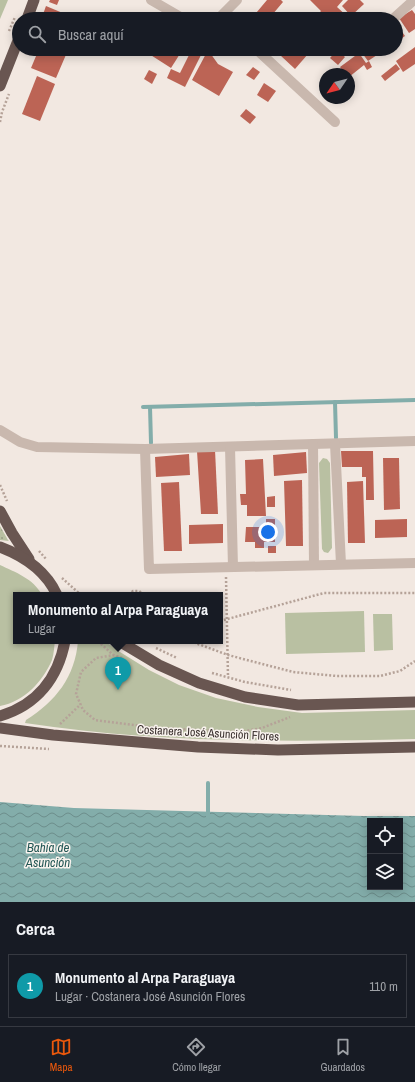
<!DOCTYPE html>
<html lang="es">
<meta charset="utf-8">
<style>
:root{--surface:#171b24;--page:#242831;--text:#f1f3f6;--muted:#9ea1a6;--line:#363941;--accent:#ea580c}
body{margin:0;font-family:"Archivo Narrow",sans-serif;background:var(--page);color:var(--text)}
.controls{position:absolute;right:12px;bottom:12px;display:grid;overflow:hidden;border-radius:0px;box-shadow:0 2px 10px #0003}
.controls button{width:36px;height:36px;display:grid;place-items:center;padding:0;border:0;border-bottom:1px solid var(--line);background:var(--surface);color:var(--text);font:20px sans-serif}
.compass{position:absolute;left:319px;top:68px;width:36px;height:36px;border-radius:50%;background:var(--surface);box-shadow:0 2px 10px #0003;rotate:235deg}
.you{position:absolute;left:268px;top:532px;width:14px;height:14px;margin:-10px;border:3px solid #fff;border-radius:50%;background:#1a73e8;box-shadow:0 0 0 6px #1a73e833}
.badge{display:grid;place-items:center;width:26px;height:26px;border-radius:50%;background:var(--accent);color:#fff;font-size:13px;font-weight:700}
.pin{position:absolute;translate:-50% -33px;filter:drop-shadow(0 1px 2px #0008)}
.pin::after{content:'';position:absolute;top:21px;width:14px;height:12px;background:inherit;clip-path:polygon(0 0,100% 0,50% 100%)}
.popup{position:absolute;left:13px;top:592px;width:210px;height:52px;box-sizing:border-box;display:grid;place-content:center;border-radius:0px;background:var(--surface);filter:drop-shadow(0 1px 3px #0005);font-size:13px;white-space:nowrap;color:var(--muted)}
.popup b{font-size:15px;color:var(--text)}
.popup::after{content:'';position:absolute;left:50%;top:100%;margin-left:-8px;border:8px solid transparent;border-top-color:var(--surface)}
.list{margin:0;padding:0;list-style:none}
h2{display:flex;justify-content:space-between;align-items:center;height:52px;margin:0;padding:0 16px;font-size:17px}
h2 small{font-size:13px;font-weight:400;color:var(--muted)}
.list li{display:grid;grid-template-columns:26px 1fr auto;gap:12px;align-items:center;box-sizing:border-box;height:64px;margin:0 8px 8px;padding:0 8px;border:1px solid var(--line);border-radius:0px}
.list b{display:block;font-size:15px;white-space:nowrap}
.list p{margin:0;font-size:13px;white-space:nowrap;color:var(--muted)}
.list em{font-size:13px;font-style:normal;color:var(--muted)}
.icon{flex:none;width:22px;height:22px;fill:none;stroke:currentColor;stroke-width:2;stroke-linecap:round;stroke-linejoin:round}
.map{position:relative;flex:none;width:415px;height:902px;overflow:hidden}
.search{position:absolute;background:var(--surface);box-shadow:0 2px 10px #0003;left:12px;right:12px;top:12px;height:44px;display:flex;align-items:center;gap:10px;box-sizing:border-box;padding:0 14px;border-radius:22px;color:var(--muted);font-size:15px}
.sheet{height:124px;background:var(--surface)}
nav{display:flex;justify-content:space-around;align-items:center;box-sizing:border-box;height:56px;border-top:1px solid var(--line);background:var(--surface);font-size:11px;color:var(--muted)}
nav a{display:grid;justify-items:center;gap:2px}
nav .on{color:var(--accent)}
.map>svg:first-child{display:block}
.green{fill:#b9c0a2}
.garden{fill:url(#garden-dots)}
.water{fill:url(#water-waves);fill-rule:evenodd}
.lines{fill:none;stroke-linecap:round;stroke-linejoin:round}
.stream{stroke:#83adaa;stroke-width:4}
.building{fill:#bc6455}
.path{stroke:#b5a298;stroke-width:2.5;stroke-dasharray:2 2;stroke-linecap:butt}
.minor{stroke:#c9b8ae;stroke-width:10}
.trunk{stroke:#695651;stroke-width:11}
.labels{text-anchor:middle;stroke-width:3;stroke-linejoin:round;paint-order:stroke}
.street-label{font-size:12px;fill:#382e2c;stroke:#f9f3ee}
.water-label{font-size:13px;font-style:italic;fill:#245755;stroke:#f9f3ee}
</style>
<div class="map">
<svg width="415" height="902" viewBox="0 0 415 902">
<defs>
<pattern id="garden-dots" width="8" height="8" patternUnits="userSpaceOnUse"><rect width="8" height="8" fill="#b9c0a2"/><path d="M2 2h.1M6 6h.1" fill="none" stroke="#979c84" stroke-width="1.8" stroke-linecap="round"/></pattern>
<pattern id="water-waves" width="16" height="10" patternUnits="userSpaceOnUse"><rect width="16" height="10" fill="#83adaa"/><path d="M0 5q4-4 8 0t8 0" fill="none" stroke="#6c8d8b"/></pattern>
</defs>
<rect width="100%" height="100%" fill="#f2e8e1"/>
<g class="green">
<polygon points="0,0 8,0 0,19"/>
<polygon points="323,458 327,459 330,463 332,548 328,553 324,552 322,549 319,463"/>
<path d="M0,565C15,572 34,579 42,595H16V641H55C54,647 54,654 52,660C43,681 24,702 0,706Z"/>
<polygon points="364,611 365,652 286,654 285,613"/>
<polygon points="373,614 392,614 393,650 374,651"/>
<path d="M78,641H105L120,652L149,670L179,685L216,698L258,707L302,713L415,710V739C285,742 154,743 25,723L26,720C56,701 75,677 78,641Z"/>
</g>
<polygon class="garden" points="0,526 8,540 9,541 0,540"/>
<path class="water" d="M0,802L74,808L364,816H415V902H0ZM370,821H400V887H370Z"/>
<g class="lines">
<g class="stream">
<polyline points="335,402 336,438"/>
<polyline points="143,407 415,400"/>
<polyline points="150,407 151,443"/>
<polyline points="208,817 208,783"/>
</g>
</g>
<g class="building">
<polygon points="50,0 59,0 57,5 49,2"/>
<polygon points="267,0 281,0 283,2 272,15 276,19 251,19"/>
<polygon points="310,0 343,0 337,7 349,18 348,19 337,19 331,14 327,19 314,19 321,11"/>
<polygon points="348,0 360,0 364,4 351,16 342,6"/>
<polygon points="46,6 77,19 47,19 42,17"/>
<polygon points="412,10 415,14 415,29 409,33 399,18"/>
<polygon points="396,23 405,36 396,42"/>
<polygon points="415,47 415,64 403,72 396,61"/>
<polygon points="39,49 74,49 73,52 68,50 56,78 31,68"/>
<polygon points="148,49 183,49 171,68 146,52"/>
<polygon points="192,49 204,49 185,87 167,78 171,69 180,73"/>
<polygon points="221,49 232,49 230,53"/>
<polygon points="285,49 303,49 308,54 295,69 280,55"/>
<polygon points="359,49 386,49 368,61"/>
<polygon points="208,50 218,64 233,72 219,96 192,80"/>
<polygon points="337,50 345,57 338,65 330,58"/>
<polygon points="359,53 366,63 369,61 372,67 367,70 364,65 349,77 349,74 345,74 340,67"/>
<polygon points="396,64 400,69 385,81 381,76"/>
<polygon points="253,67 260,72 254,80 246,75"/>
<polygon points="149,70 157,74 152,84 144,79"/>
<polygon points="37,76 55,84 40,121 22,114"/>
<polygon points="264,83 276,91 268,102 257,95"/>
<polygon points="246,109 256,117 250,124 240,116"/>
<polygon points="215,450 218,514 201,514 197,451"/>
<polygon points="341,451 373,451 374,500 366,500 366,477 362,477 362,467 342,467"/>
<polygon points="306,452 307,473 274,476 273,455"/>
<polygon points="189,454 190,475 156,477 155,457"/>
<polygon points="383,458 399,458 400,509 384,510"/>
<polygon points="263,459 266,516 247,516 247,505 241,505 240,494 246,494 245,460"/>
<polygon points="302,480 303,546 286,546 284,481"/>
<polygon points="363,481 365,543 348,543 347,482"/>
<polygon points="179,482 182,551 164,551 161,483"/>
<polygon points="275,496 275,507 267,507 267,497"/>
<rect x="266" y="519" width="9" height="7"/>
<polygon points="407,519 407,537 375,538 375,520"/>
<polygon points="223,524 223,543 189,544 189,525"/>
<polygon points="246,527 275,527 275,542 264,542 264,548 255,548 255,542 245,542"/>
<rect x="268" y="546" width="8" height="7"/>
</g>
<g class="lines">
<g class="path">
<polyline points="9,31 15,17"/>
<polyline points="0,122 2,112 9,94"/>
<polyline points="0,485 7,501"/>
<polyline points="39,551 46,559"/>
<polyline points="226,577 228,677"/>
<polyline points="62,578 81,595"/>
<polyline points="129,595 133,591 139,591 144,595"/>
<polyline points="220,621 324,593 415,593"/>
<polyline points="98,641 113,655"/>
<polyline points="190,641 228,655 293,672 337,676 380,676 400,671 415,661"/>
<polyline points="156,648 177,658"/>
<polyline points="122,658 114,655 96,658 81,672 76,694 83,710 95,720 156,728 240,732 262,728 290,717"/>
<polyline points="212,673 245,682 291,690"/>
<polyline points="60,724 81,704"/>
<polyline points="0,746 49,749"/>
</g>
<g class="minor">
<polyline points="151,0 184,19"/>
<polyline points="216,19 220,17 237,0"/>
<polyline points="393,19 414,0"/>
<polyline points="256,49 335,122"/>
<polyline points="0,430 20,442 37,447 145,449 415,441"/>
<polyline points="313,444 314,565"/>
<polyline points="335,444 341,564"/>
<polyline points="230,447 233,567"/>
<polyline points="145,449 149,569 415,563"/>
</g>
<g class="trunk">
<polyline points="27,19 34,0"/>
<polyline points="0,86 19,38"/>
<polyline points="0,511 12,533 29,559"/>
<path d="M0,547C24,556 46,571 57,595"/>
<polyline points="119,641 159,665 199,683 245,697 298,705 415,702"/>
<path d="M0,716C37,705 58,678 65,641"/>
<polyline points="0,728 53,735 198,747 278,750 415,747"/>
</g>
</g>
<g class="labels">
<g class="street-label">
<text transform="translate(208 733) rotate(3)" y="4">Costanera José Asunción Flores</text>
</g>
<g class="water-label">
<text x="48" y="852">Bahía de<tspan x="48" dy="15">Asunción</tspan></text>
</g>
</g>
</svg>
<div class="controls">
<button><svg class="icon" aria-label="locate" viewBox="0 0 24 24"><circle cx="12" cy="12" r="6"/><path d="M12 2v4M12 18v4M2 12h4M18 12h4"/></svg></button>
<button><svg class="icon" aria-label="layers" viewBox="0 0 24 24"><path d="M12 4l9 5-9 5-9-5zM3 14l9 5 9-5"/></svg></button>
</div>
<svg class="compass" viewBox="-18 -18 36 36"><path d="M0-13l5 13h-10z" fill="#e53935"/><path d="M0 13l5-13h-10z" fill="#9ea1a6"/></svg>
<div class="you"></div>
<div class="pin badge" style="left:118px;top:690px;background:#0f9aa8">1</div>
<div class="popup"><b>Monumento al Arpa Paraguaya</b>Lugar</div>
<div class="search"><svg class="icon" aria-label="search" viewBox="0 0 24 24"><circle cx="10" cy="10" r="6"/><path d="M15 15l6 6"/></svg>Buscar aquí</div>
</div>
<section class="sheet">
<h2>Cerca<small></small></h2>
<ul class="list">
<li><span class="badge" style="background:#0f9aa8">1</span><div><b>Monumento al Arpa Paraguaya</b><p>Lugar · Costanera José Asunción Flores</p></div><em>110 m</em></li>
</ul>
</section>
<nav>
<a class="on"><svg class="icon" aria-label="map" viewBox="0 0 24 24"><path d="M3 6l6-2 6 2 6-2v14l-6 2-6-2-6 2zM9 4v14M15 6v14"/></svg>Mapa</a>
<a><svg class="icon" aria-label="directions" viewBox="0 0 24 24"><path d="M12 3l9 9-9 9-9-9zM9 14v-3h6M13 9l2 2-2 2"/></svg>Cómo llegar</a>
<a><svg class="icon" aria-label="saved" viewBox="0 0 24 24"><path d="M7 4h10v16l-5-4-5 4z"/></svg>Guardados</a>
</nav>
